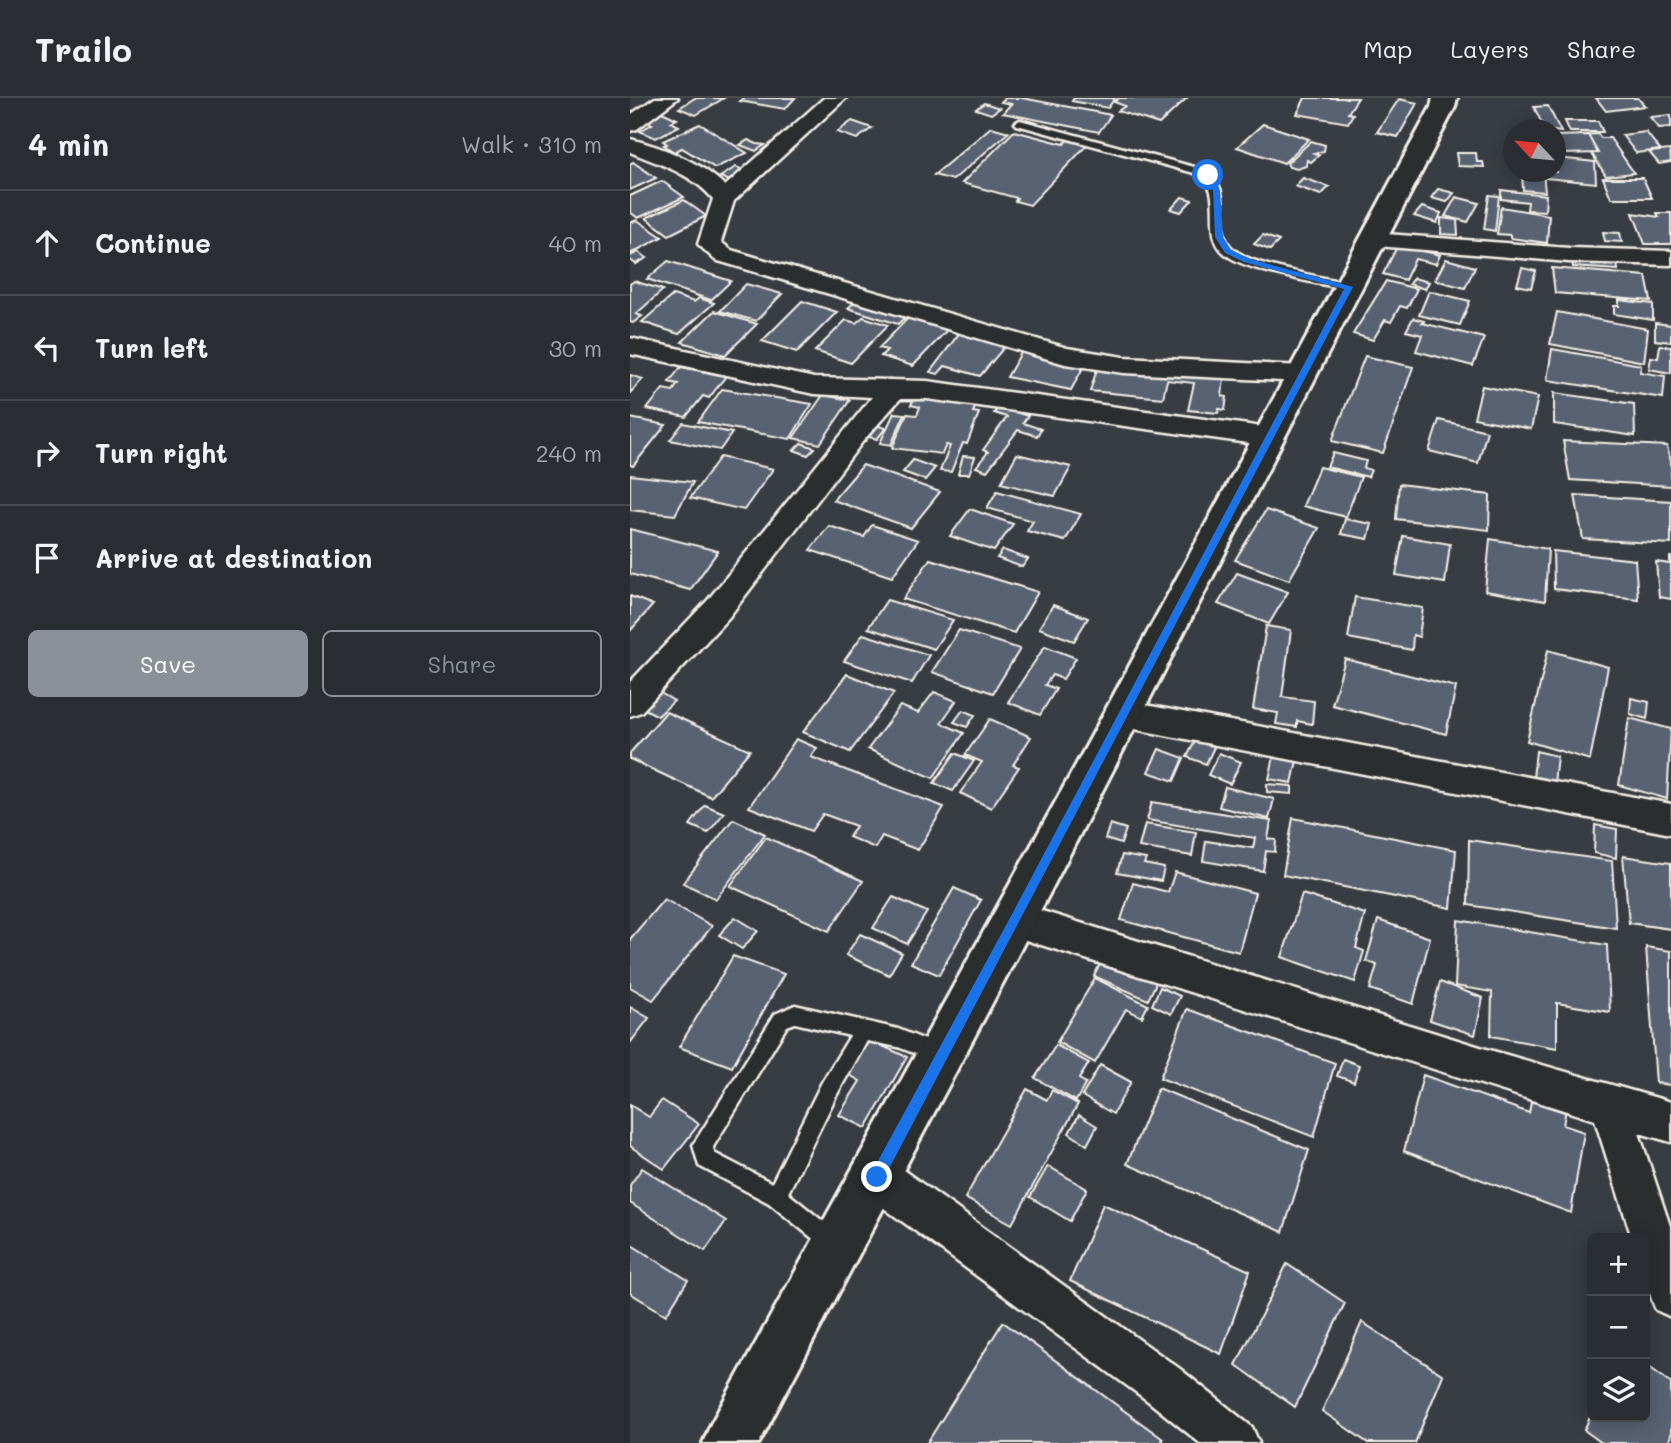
<!DOCTYPE html>
<meta charset="utf-8">
<style>
:root{--surface:#2a2e32;--page:#363a3e;--text:#f1f3f6;--muted:#a5a8ac;--line:#464a4d;--accent:#8c9099}
body{margin:0;font-family:Mali,sans-serif;background:var(--page);color:var(--text)}
.controls{position:absolute;right:21px;bottom:21px;display:grid;overflow:hidden;border-radius:10px;box-shadow:0 4px 18px #0003}
.controls button{width:63px;height:63px;display:grid;place-items:center;padding:0;border:0;border-bottom:2px solid var(--line);background:var(--surface);color:var(--text);font:35px sans-serif}
.compass{position:absolute;left:873px;top:21px;width:63px;height:63px;border-radius:50%;background:var(--surface);box-shadow:0 4px 18px #0003;rotate:296deg}
.stop{position:absolute;width:21px;height:21px;margin:-16px;border:5px solid #1a73e8;border-radius:50%;background:#fff}
.stop.end{background:#1a73e8;border-color:#fff;box-shadow:0 2px 7px #0008}
.list{margin:0;padding:0;list-style:none}
h2{display:flex;justify-content:space-between;align-items:center;height:91px;margin:0;padding:0 28px;font-size:30px}
h2 small{font-size:23px;font-weight:400;color:var(--muted)}
.list li{display:grid;grid-template-columns:46px 1fr auto;gap:21px;align-items:center;box-sizing:border-box;height:105px;padding:0 28px;border-top:2px solid var(--line)}
.list b{display:block;font-size:26px;white-space:nowrap}
.list em{font-size:23px;font-style:normal;color:var(--muted)}
.actions{display:flex;gap:14px;padding:21px 28px}
.actions a{flex:1;padding:16px 0;border:2px solid var(--accent);border-radius:10px;text-align:center;font-size:24px;color:var(--accent)}
.actions .main{background:var(--accent);color:#fff}
.icon{flex:none;width:38px;height:38px;fill:none;stroke:currentColor;stroke-width:2;stroke-linecap:round;stroke-linejoin:round}
.map{position:relative;flex:none;width:1041px;height:1345px;overflow:hidden}
header{display:flex;align-items:center;gap:42px;box-sizing:border-box;height:98px;padding:0 35px;background:var(--surface);border-bottom:2px solid var(--line)}
header strong{font-size:33px}
nav{display:flex;gap:38px;margin-inline-start:auto;font-size:24px}
main{display:flex}
aside{flex:1;background:var(--surface)}
.map>svg:first-child{display:block}
.building{fill:#586273;stroke:#f4f1e8;stroke-width:2}
.lines{fill:none;stroke-linecap:round;stroke-linejoin:round}
.service-casing{stroke:#f4f1e8;stroke-width:5}
.minor-casing{stroke:#f4f1e8;stroke-width:5}
.secondary-casing{stroke:#f4f1e8;stroke-width:6}
.service{fill:#2a2d2e;fill-rule:evenodd}
.minor{fill:#2a2d2e;fill-rule:evenodd}
.secondary{fill:#2a2d2e;fill-rule:evenodd}
.route{fill:#1a73e8}
</style>
<header>
<strong>Trailo</strong>
<nav><a>Map</a><a>Layers</a><a>Share</a></nav>
</header>
<main>
<aside>
<h2>4 min<small>Walk · 310 m</small></h2>
<ul class="list">
<li><svg class="icon" aria-label="ahead" viewBox="0 0 24 24"><path d="M12 20V5M6 11l6-6 6 6"/></svg><div><b>Continue</b></div><em>40 m</em></li>
<li><svg class="icon" aria-label="left" viewBox="0 0 24 24"><path d="M17 20v-9H6M10 6l-5 5 5 5"/></svg><div><b>Turn left</b></div><em>30 m</em></li>
<li><svg class="icon" aria-label="right" viewBox="0 0 24 24"><path d="M7 20v-9h11M14 6l5 5-5 5"/></svg><div><b>Turn right</b></div><em>240 m</em></li>
<li><svg class="icon" aria-label="arrive" viewBox="0 0 24 24"><path d="M6 21V4h12l-3 4 3 4H6"/></svg><div><b>Arrive at destination</b></div></li>
</ul>
<div class="actions"><a class="main">Save</a><a>Share</a></div>
</aside>
<div class="map">
<svg width="1041" height="1345" viewBox="0 0 1041 1345">
<rect width="100%" height="100%" fill="#383d43"/>
<filter id="ink" filterUnits="userSpaceOnUse"><feTurbulence type="fractalNoise" baseFrequency=".0143" numOctaves="2"/><feDisplacementMap in="SourceGraphic" scale="14" xChannelSelector="R" yChannelSelector="G"/><feConvolveMatrix kernelMatrix="1 2 1 2 8 2 1 2 1" color-interpolation-filters="sRGB"/></filter>
<g filter="url(#ink)">
<g class="building">
<polygon points="65,0 94,0 66,17 49,10"/>
<polygon points="113,0 165,0 155,11 110,3"/>
<polygon points="375,0 392,0 481,17 469,34 373,15 381,6 371,4"/>
<polygon points="444,0 485,0 478,10 442,3"/>
<polygon points="489,0 557,0 529,26 488,13 495,8 484,4"/>
<polygon points="675,0 728,0 718,15 723,16 718,25 667,16"/>
<polygon points="966,0 1008,0 1015,8 976,13"/>
<polygon points="769,1 787,5 768,39 747,34"/>
<polygon points="354,5 370,10 361,16 346,11"/>
<polygon points="918,8 931,34 915,32 904,9"/>
<polygon points="32,14 47,21 41,24 49,28 26,40 10,33 22,26 16,23"/>
<polygon points="1041,17 1041,29 1029,30 1020,19"/>
<polygon points="222,23 242,30 227,41 207,34"/>
<polygon points="935,23 968,23 973,34 940,34"/>
<polygon points="70,26 117,55 85,70 52,50 44,54 34,47 37,46 33,43"/>
<polygon points="633,26 679,41 654,65 607,49"/>
<polygon points="361,29 379,34 323,82 304,77"/>
<polygon points="384,33 434,46 437,42 457,47 400,107 385,103 387,100 332,85"/>
<polygon points="1016,34 1030,52 1006,55 992,37"/>
<polygon points="968,36 971,40 980,40 1004,75 976,78 950,37"/>
<polygon points="958,37 968,55 933,56 926,41 926,38"/>
<polygon points="118,42 127,46 135,47 126,53 110,47"/>
<polygon points="681,43 695,47 694,53 684,55 689,57 681,64 677,62 676,68 667,71 659,69 657,65"/>
<polygon points="1040,52 1041,64 1029,66 1019,54"/>
<polygon points="826,55 846,55 847,64 853,64 854,69 828,68"/>
<polygon points="926,60 965,64 966,85 916,80 916,74 926,74"/>
<polygon points="3,64 26,80 0,92 0,66"/>
<polygon points="106,69 115,73 100,83 90,79"/>
<polygon points="892,74 913,74 915,94 893,92"/>
<polygon points="673,80 699,89 691,97 665,88"/>
<polygon points="973,80 1013,80 1022,100 981,100"/>
<polygon points="32,83 54,99 8,120 0,114 0,98"/>
<polygon points="808,91 824,95 817,104 801,100"/>
<polygon points="871,92 916,97 915,113 897,112 898,104 871,101"/>
<polygon points="859,97 869,98 865,133 854,131"/>
<polygon points="552,99 562,102 551,114 541,111"/>
<polygon points="826,99 849,105 838,124 815,118"/>
<polygon points="54,102 76,118 39,137 16,120"/>
<polygon points="792,109 811,115 807,125 784,118"/>
<polygon points="871,109 919,117 917,145 880,140 880,137 867,136"/>
<polygon points="1003,115 1029,119 1027,115 1041,115 1041,146 1015,146"/>
<polygon points="811,120 827,122 828,137 811,136"/>
<polygon points="7,122 32,139 0,156 0,125"/>
<polygon points="973,134 990,135 992,144 975,143"/>
<polygon points="633,137 649,143 640,152 624,146"/>
<polygon points="768,147 810,157 806,166 785,161 775,182 753,176"/>
<polygon points="8,154 17,160 6,166 0,162 0,158"/>
<polygon points="942,160 987,163 988,172 943,169"/>
<polygon points="816,161 845,169 835,190 805,182"/>
<polygon points="38,163 101,183 81,202 17,181"/>
<polygon points="892,170 906,173 901,190 887,187"/>
<polygon points="922,170 1016,178 1021,203 925,195"/>
<polygon points="783,180 799,184 795,191 779,186"/>
<polygon points="4,183 33,192 6,216 12,218 3,225 0,224 0,186"/>
<polygon points="756,183 787,191 777,210 770,208 761,224 755,222 743,242 723,236"/>
<polygon points="116,186 152,196 126,223 90,213"/>
<polygon points="799,193 840,203 830,227 789,217"/>
<polygon points="43,197 64,204 69,200 84,205 49,236 12,224"/>
<polygon points="229,200 278,216 268,226 218,210"/>
<polygon points="989,202 1023,206 1023,222 984,216 984,208 989,208"/>
<polygon points="172,203 207,214 167,254 132,243"/>
<polygon points="84,213 127,226 95,257 52,244"/>
<polygon points="927,214 1018,231 1014,264 920,246"/>
<polygon points="280,218 318,231 283,268 251,258 257,252 249,250"/>
<polygon points="233,219 258,227 221,265 185,253 216,222 226,225"/>
<polygon points="783,220 794,223 792,225 854,240 843,268 786,253 792,237 776,233"/>
<polygon points="1025,225 1041,227 1041,244 1025,242"/>
<polygon points="331,233 376,247 350,278 315,268 308,276 300,274"/>
<polygon points="1030,247 1041,249 1041,275 1019,271 1021,259 1028,260"/>
<polygon points="922,251 1011,267 1010,274 1035,278 1033,300 917,282"/>
<polygon points="392,253 455,266 441,292 377,279"/>
<polygon points="735,258 783,269 753,355 702,343"/>
<polygon points="468,268 594,281 592,298 597,299 595,312 589,311 588,315 558,312 564,285 537,282 533,300 460,293"/>
<polygon points="51,269 96,278 79,300 73,298 56,319 17,311 33,291 43,293 48,286 39,284"/>
<polygon points="0,277 13,281 0,295"/>
<polygon points="852,288 908,299 901,331 844,320"/>
<polygon points="92,291 182,306 160,341 68,324"/>
<polygon points="924,295 1004,306 1005,338 924,326"/>
<polygon points="193,297 220,302 190,346 163,340"/>
<polygon points="284,300 346,308 343,314 349,315 337,346 333,345 321,374 310,373 320,348 316,347 312,356 262,350 277,316 287,317 290,309 281,307"/>
<polygon points="373,304 392,309 388,315 398,318 393,325 411,331 407,338 388,332 357,373 346,369 358,354 353,352 377,319 364,315"/>
<polygon points="264,315 275,316 261,347 250,345"/>
<polygon points="0,320 36,327 3,368 0,367"/>
<polygon points="809,322 857,333 848,365 799,353"/>
<polygon points="53,325 102,335 90,352 40,342"/>
<polygon points="237,325 256,330 247,341 228,336"/>
<polygon points="933,343 1037,348 1041,364 1041,388 940,382"/>
<polygon points="171,345 185,350 178,357 164,352"/>
<polygon points="703,355 736,363 734,370 741,372 738,379 697,369"/>
<polygon points="387,356 441,369 425,398 371,385"/>
<polygon points="333,358 345,359 339,376 328,376"/>
<polygon points="90,359 143,371 114,412 60,400"/>
<polygon points="283,362 305,370 295,382 273,374"/>
<polygon points="233,367 310,394 281,430 203,402"/>
<polygon points="689,369 731,379 716,419 673,408"/>
<polygon points="0,377 63,384 45,417 0,412"/>
<polygon points="769,386 860,397 859,432 766,421"/>
<polygon points="367,393 451,416 435,443 397,433 403,423 357,410"/>
<polygon points="945,397 1041,403 1041,446 953,441"/>
<polygon points="340,411 383,426 364,453 320,438"/>
<polygon points="636,412 689,430 659,482 605,462"/>
<polygon points="715,421 742,426 738,441 711,436"/>
<polygon points="242,427 288,442 262,479 180,452 199,428 234,439"/>
<polygon points="0,431 88,453 60,492 0,476"/>
<polygon points="773,438 820,446 815,485 766,477"/>
<polygon points="860,441 918,451 915,503 855,493"/>
<polygon points="373,452 398,461 392,469 367,460"/>
<polygon points="923,453 1005,462 1008,501 924,491"/>
<polygon points="1040,459 1041,459 1041,501 1029,499 1026,464 1040,466"/>
<polygon points="300,461 408,494 384,535 273,501"/>
<polygon points="607,475 658,494 639,526 588,506"/>
<polygon points="0,498 23,507 0,533"/>
<polygon points="725,499 793,510 789,539 783,537 782,552 718,540"/>
<polygon points="257,502 323,522 304,551 238,530"/>
<polygon points="423,507 458,520 444,543 409,530"/>
<polygon points="636,528 661,532 652,599 684,603 682,626 667,623 667,629 646,626 648,615 623,611"/>
<polygon points="329,532 390,551 363,595 302,574"/>
<polygon points="233,536 299,557 282,585 214,563"/>
<polygon points="415,548 446,560 433,581 422,577 415,587 426,591 410,617 378,604"/>
<polygon points="918,552 978,569 960,662 897,643"/>
<polygon points="715,561 826,589 816,636 702,607"/>
<polygon points="217,576 264,595 220,654 173,634"/>
<polygon points="27,593 44,603 28,618 11,609"/>
<polygon points="304,594 326,603 311,625 334,635 303,680 238,651 270,608 288,615"/>
<polygon points="1001,600 1019,604 1017,621 1000,616"/>
<polygon points="333,612 345,617 337,629 324,624"/>
<polygon points="36,614 120,652 81,699 0,661 0,655"/>
<polygon points="999,620 1041,631 1037,701 989,687"/>
<polygon points="360,621 401,639 383,667 389,669 361,710 330,695 352,664 335,657"/>
<polygon points="166,641 187,650 181,659 314,709 288,752 252,738 245,750 219,739 226,728 193,716 181,733 119,709"/>
<polygon points="566,641 585,647 576,666 557,659"/>
<polygon points="529,651 554,660 544,683 518,674"/>
<polygon points="906,653 927,658 924,685 903,680"/>
<polygon points="645,654 668,658 662,685 639,681"/>
<polygon points="325,655 344,663 323,693 304,685"/>
<polygon points="589,655 611,664 600,686 578,677"/>
<polygon points="637,686 662,688 662,696 637,694"/>
<polygon points="595,689 644,701 639,721 589,709"/>
<polygon points="522,704 641,723 638,741 646,742 645,754 636,753 633,773 573,763 576,743 623,750 625,740 517,722"/>
<polygon points="75,707 94,715 78,735 60,727"/>
<polygon points="663,720 826,752 821,810 653,777"/>
<polygon points="103,721 135,736 86,801 53,785"/>
<polygon points="480,726 496,731 491,746 475,741"/>
<polygon points="515,726 566,734 562,758 509,749"/>
<polygon points="965,727 987,731 986,760 964,755"/>
<polygon points="136,739 233,783 199,833 100,788"/>
<polygon points="839,742 982,763 986,830 838,807"/>
<polygon points="492,757 516,761 514,766 534,770 531,783 487,775"/>
<polygon points="993,758 1041,765 1041,831 999,825"/>
<polygon points="545,774 625,795 609,854 491,822 503,785 538,794"/>
<polygon points="324,790 351,802 309,877 281,865"/>
<polygon points="672,796 735,816 726,850 734,853 725,884 652,859"/>
<polygon points="263,799 297,814 277,846 243,830"/>
<polygon points="34,801 82,828 23,902 0,889 0,841"/>
<polygon points="105,819 128,833 112,851 89,837"/>
<polygon points="748,822 800,840 783,906 740,891 747,867 736,863"/>
<polygon points="828,822 977,847 980,914 927,905 927,950 861,938 862,894 825,888"/>
<polygon points="230,836 272,855 259,877 216,857"/>
<polygon points="1016,849 1041,853 1041,987 1026,985"/>
<polygon points="103,858 154,876 102,969 49,949"/>
<polygon points="473,860 527,883 518,902 464,878"/>
<polygon points="465,880 518,907 512,919 496,911 465,965 427,944"/>
<polygon points="810,884 853,900 845,937 800,922"/>
<polygon points="530,889 550,898 541,916 522,907"/>
<polygon points="0,909 19,920 0,945"/>
<polygon points="557,911 705,965 684,1039 530,980"/>
<polygon points="237,941 277,959 236,1030 209,1017 230,983 216,975"/>
<polygon points="426,947 459,965 449,981 456,985 446,1003 405,980"/>
<polygon points="713,961 729,967 724,984 707,978"/>
<polygon points="470,967 501,984 483,1016 452,998"/>
<polygon points="793,977 899,1015 903,993 937,1006 933,1027 954,1034 941,1115 774,1053"/>
<polygon points="528,990 679,1052 653,1134 497,1066"/>
<polygon points="397,991 417,1002 422,992 448,1006 382,1126 335,1100"/>
<polygon points="32,1002 69,1026 34,1071 0,1048 0,1007 19,1019"/>
<polygon points="449,1017 467,1028 457,1047 439,1035"/>
<polygon points="418,1068 457,1091 440,1123 400,1099"/>
<polygon points="12,1070 96,1123 75,1153 0,1105 0,1087"/>
<polygon points="473,1106 620,1173 591,1256 440,1183"/>
<polygon points="0,1146 58,1182 36,1217 0,1195"/>
<polygon points="657,1166 715,1205 665,1309 606,1267"/>
<polygon points="373,1224 533,1341 531,1345 297,1345"/>
<polygon points="732,1224 813,1277 785,1345 738,1345 692,1313"/>
<polygon points="1015,1266 1041,1285 1041,1337 1038,1345 972,1345 954,1332 962,1315 962,1319 1015,1319"/>
</g>
<g class="lines">
<defs>
<g id="service">
<path d="M390,22L575,72C607,91 581,131 602,150C621,167 669,174 694,180C704,182 717,183 725,189L719,192C689,185 615,174 594,155C571,134 596,93 568,76L387,27L385,25Z"/>
<path d="M165,907L268,931L315,950L318,956L315,962L309,965L268,949L237,943L206,998L158,1095L211,1138L214,1145L211,1152L204,1155L197,1152L139,1105L69,1068L63,1047L145,916ZM165,925L220,938L192,984L142,1085L84,1055L83,1049L157,928Z"/>
</g>
<g id="minor">
<polygon points="25,0 48,0 7,31 0,33 0,17"/>
<path d="M194,0H216L104,103L91,144L101,152L437,250L494,259L673,268L682,270L686,276L682,282L673,284L494,275L435,266L85,162L68,146L83,101C63,76 29,66 0,54V41C32,49 72,64 95,88Z"/>
<polygon points="743,135 939,150 1041,153 1041,167 939,164 735,147 732,142 735,137"/>
<polygon points="0,240 184,280 297,283 640,330 649,333 653,339 649,345 640,348 297,301 270,301 233,343 99,519 11,614 0,618 0,584 77,503 242,299 184,296 0,256"/>
<polygon points="494,603 1041,706 1041,736 494,629 483,625 478,616 483,607"/>
<path d="M386,805L863,953L1041,1004V1044L1009,1035L1041,1131V1219L1026,1212C1015,1187 1015,1167 1015,1140H1002L965,1022L386,839L373,834L368,822L373,810Z"/>
<polygon points="247,1058 262,1064 550,1271 622,1329 629,1345 570,1345 518,1303 232,1094 226,1079 232,1064"/>
</g>
<polygon id="secondary" points="803,0 827,0 825,9 386,860 129,1345 73,1345 81,1326 446,667 801,9"/>
</defs>
<use href="#service" class="service-casing"/>
<use href="#minor" class="minor-casing"/>
<use href="#secondary" class="secondary-casing"/>
<use href="#service" class="service"/>
<use href="#minor" class="minor"/>
<use href="#secondary" class="secondary"/>
</g>
</g>
<polygon class="route" points="575,76 581,76 590,93 593,139 601,152 620,161 723,189 252,1084 247,1086 240,1079 242,1074 381,818 714,191 614,164 595,155 585,139 583,93"/>
</svg>
<div class="controls">
<button>+</button>
<button>−</button>
<button><svg class="icon" aria-label="layers" viewBox="0 0 24 24"><path d="M12 4l9 5-9 5-9-5zM3 14l9 5 9-5"/></svg></button>
</div>
<svg class="compass" viewBox="-18 -18 36 36"><path d="M0-13l5 13h-10z" fill="#e53935"/><path d="M0 13l5-13h-10z" fill="#a5a8ac"/></svg>
<div class="stop" style="left:578px;top:77px"></div>
<div class="stop end" style="left:247px;top:1079px"></div>
</div>
</main>
